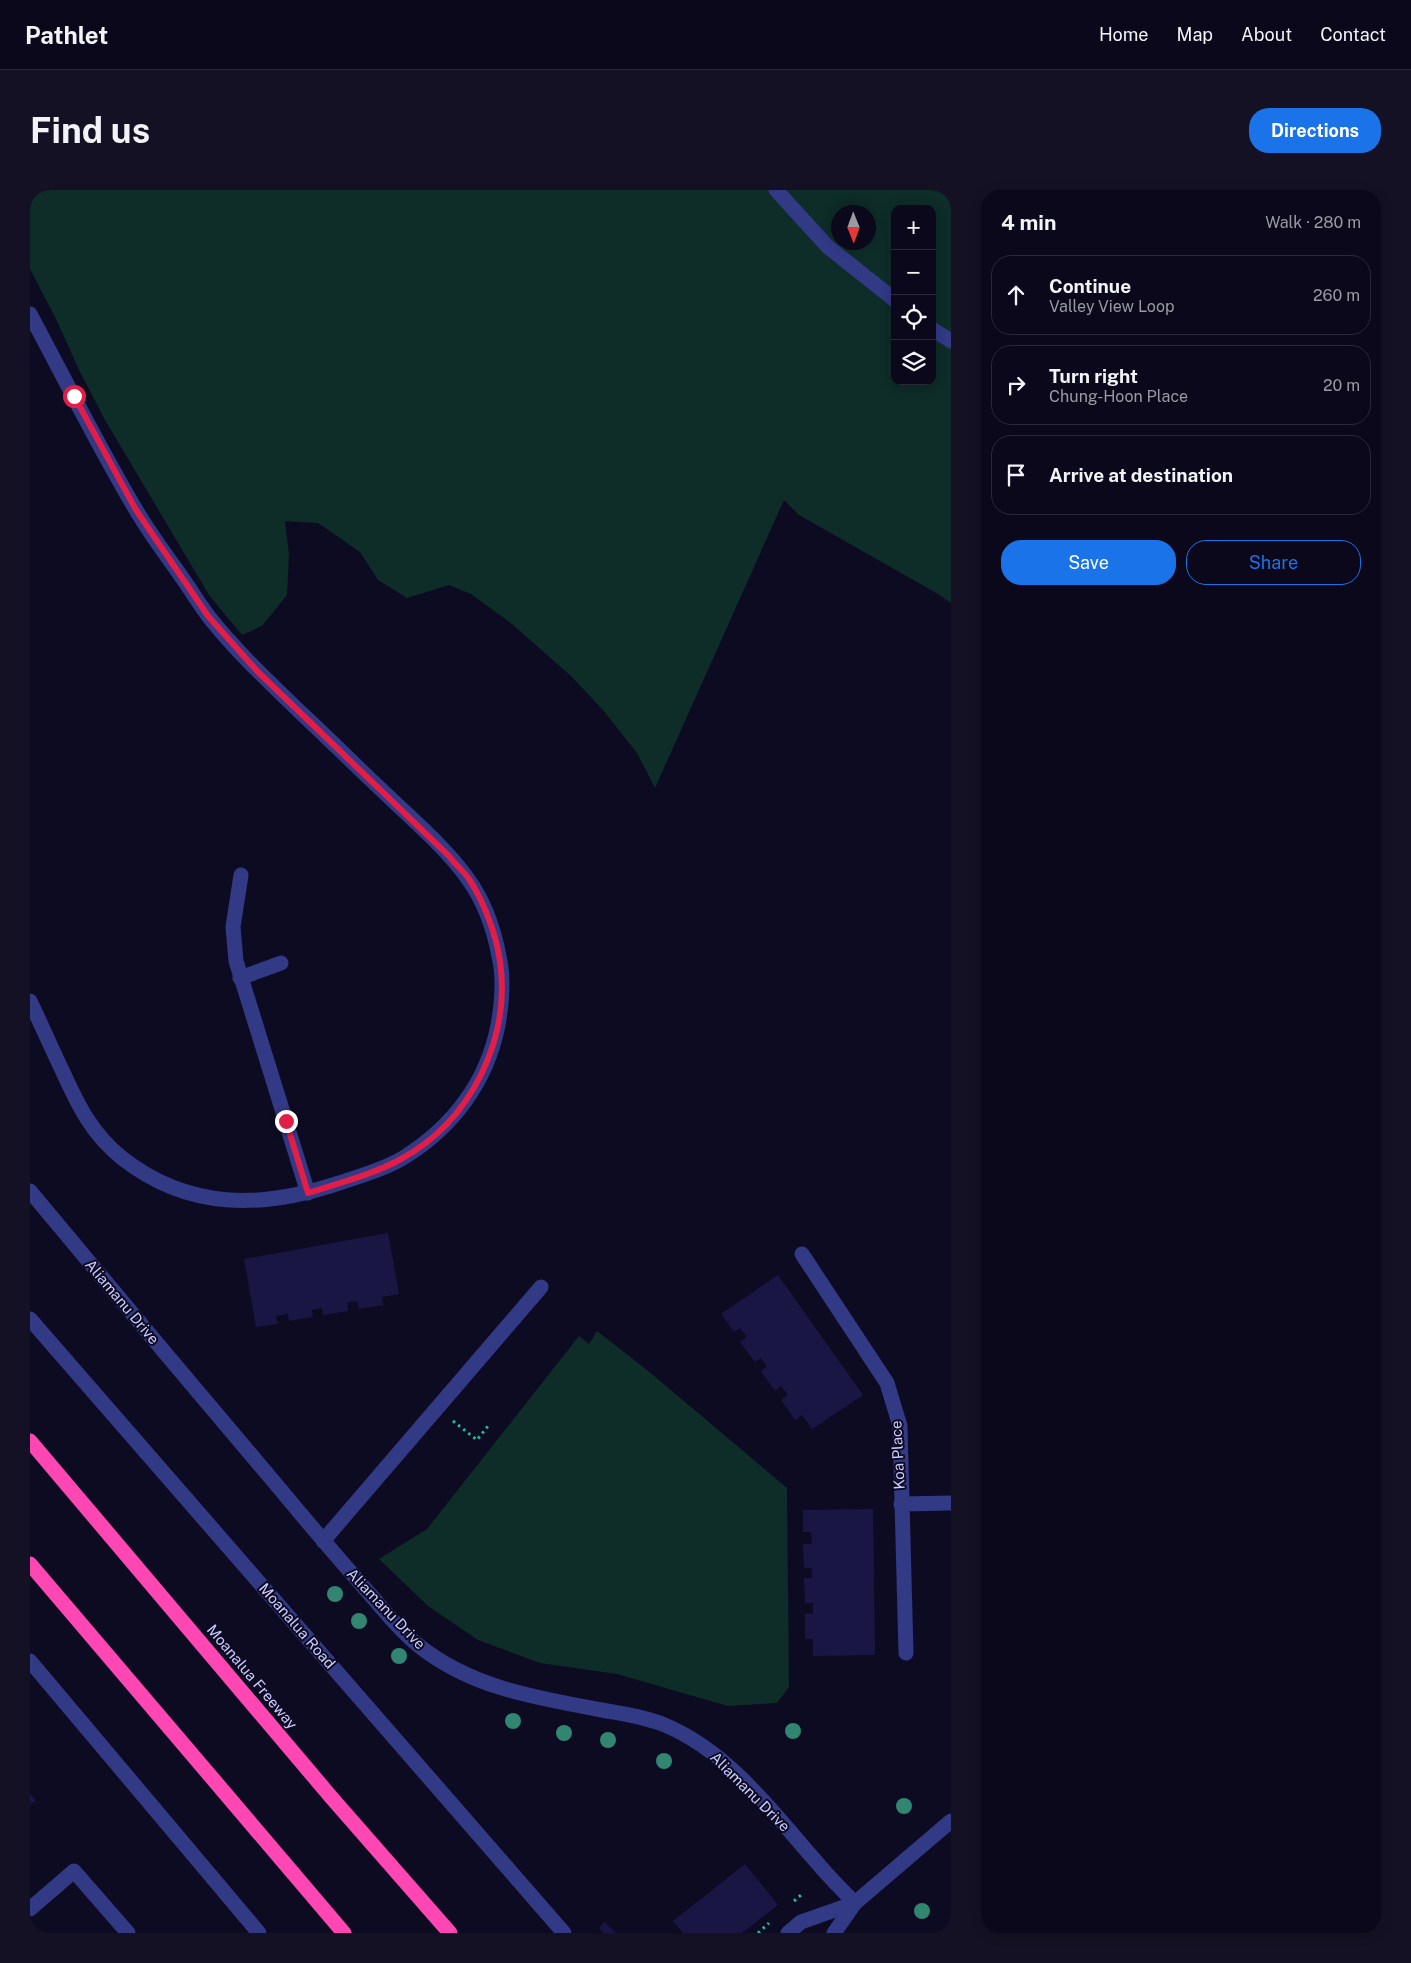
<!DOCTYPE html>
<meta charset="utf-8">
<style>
:root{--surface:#0a081a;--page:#131123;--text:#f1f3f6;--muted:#999aa2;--line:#2a2939;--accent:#1a73e8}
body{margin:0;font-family:"Public Sans",sans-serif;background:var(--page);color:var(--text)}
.controls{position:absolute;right:15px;top:15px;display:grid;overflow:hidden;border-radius:10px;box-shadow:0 2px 12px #0003}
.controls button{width:45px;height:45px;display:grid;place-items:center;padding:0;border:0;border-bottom:1px solid var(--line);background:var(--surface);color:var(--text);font:25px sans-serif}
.compass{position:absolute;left:801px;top:15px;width:45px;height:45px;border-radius:50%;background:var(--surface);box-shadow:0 2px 12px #0003;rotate:179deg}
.stop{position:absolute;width:15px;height:15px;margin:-11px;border:4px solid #e11d48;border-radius:50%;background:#fff}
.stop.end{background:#e11d48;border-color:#fff;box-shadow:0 1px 5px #0008}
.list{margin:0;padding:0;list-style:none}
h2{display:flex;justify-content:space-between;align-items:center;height:65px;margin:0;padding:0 20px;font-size:21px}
h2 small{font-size:16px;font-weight:400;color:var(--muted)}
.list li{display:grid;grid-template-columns:32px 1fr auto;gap:15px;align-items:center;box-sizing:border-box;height:80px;margin:0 10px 10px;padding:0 10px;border:1px solid var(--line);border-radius:20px}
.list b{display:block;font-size:19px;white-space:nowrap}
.list p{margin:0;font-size:16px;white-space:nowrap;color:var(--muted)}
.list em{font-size:16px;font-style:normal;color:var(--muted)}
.actions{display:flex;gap:10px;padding:15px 20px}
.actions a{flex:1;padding:11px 0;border:1px solid var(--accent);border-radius:20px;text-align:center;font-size:18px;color:var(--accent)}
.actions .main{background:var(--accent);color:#fff}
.icon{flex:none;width:28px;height:28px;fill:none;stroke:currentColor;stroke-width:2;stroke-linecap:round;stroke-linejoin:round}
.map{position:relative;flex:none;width:921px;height:1743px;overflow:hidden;border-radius:20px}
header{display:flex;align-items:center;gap:30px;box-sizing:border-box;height:70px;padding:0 25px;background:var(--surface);border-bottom:1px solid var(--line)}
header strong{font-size:24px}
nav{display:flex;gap:28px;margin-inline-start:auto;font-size:18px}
.intro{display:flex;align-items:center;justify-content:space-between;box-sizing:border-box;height:120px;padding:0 30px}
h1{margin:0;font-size:35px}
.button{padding:12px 22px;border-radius:20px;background:var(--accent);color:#fff;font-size:18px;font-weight:700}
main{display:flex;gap:30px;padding:0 30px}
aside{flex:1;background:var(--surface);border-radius:20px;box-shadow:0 2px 12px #0003}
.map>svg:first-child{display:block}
.green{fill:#0e2c28;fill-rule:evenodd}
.building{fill:#1a1644}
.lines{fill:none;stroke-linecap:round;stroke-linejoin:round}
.path{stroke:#24bba1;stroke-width:3;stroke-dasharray:2.5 4;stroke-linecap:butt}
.minor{stroke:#323985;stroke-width:15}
.highway{stroke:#ff47b4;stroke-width:15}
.tree{fill:#318571}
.route{stroke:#e11d48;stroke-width:6}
.labels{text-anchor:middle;stroke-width:4;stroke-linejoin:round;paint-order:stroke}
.street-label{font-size:15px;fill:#ccf;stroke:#0d0b22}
</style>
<header>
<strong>Pathlet</strong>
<nav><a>Home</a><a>Map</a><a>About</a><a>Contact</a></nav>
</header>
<div class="intro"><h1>Find us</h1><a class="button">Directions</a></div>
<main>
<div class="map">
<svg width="921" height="1743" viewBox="0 0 921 1743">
<rect width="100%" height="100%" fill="#0d0b22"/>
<g class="green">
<path d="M0,0H921V413L908,404L769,325L754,310L625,598L607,563L573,520L541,486L482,434L441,404L419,395L377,408L348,390L330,362L288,333L255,331L259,364L257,405L232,436L212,445L179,405L75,230L49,180L27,131L0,79ZM865,19H902V191H865ZM808,22H838V52H808Z"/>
<polygon points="567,1141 617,1180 757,1298 759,1497 747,1513 698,1516 587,1484 510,1473 448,1450 398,1416 349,1369 397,1339 549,1146 559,1154"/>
</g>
<g class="building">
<polygon points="358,1043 369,1104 352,1107 353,1115 329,1119 327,1111 317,1113 318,1121 293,1125 292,1118 282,1120 283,1127 259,1131 258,1124 246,1126 248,1134 226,1137 214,1069"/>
<polygon points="748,1085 833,1205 782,1239 772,1225 765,1230 751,1210 758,1205 751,1196 745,1201 731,1181 737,1176 731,1168 725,1172 710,1152 717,1147 710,1138 704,1142 691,1124"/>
<polygon points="843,1319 845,1465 783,1466 783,1449 775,1449 775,1424 783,1424 783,1413 775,1413 774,1388 782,1388 782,1378 774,1378 773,1354 782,1354 781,1342 773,1342 773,1320"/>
<polygon points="0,1604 6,1610 0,1615"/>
<polygon points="715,1674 748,1715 712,1743 653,1743 643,1731"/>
<polygon points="575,1732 585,1743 574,1743 569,1738"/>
</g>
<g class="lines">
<g class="path">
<polyline points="423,1231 447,1250 458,1236"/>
<polyline points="764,1711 771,1705"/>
<polyline points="728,1743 739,1733"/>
</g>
<g class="minor">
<polyline points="746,0 798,57 865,110"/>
<path d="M0,124C35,189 68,256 106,320C120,344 137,366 153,389C162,402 170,415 179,427C206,461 238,491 269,521C299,549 328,578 358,606C385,632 416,658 438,689C454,711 464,740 469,766C474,788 472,813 468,835C457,892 423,937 373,968C354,979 331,986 309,993C232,1019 158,1020 92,968C61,943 48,915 32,880C21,857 11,834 0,811"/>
<polyline points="902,139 921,151"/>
<polyline points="211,685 203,737 206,771 278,1003"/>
<polyline points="210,788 251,773"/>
<path d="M0,1001C83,1101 166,1200 250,1299C279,1334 308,1368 338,1402C354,1420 369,1440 388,1455C441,1498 507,1508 572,1520C593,1524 617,1527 637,1536C702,1564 745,1626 790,1676C801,1689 813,1701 825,1713"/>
<polyline points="772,1064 857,1193 870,1236 876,1463"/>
<polyline points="0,1129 534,1743"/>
<polyline points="871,1314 921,1313"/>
<polyline points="293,1351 511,1097"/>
<polyline points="0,1471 229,1743"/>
<polyline points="0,1719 44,1681 98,1743"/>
<polyline points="0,1742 1,1743"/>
<polyline points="758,1743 771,1732 825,1713"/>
<polyline points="804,1743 825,1713 921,1631"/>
</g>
<g class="highway">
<polyline points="0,1251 301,1607 420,1743"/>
<polyline points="0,1374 314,1743"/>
</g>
</g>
<g class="tree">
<circle cx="305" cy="1404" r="8"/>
<circle cx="329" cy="1431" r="8"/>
<circle cx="369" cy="1466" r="8"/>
<circle cx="483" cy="1531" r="8"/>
<circle cx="763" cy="1541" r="8"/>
<circle cx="534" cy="1543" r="8"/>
<circle cx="578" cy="1550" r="8"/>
<circle cx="634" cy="1571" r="8"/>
<circle cx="874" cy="1616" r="8"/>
<circle cx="892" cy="1721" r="8"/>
</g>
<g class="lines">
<path class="route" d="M44,206L106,320L178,426L228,482L419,666C425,674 433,681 439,689C454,712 466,744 470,771C481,849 441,931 371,969C342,985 309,993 278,1003L256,931"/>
</g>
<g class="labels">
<g class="street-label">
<text transform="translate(92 1112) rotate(50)" y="5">Aliamanu Drive</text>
<text transform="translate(868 1265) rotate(-93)" y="5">Koa Place</text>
<text transform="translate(356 1419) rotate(46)" y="5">Aliamanu Drive</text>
<text transform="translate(267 1436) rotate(49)" y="5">Moanalua Road</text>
<text transform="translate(222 1487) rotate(50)" y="5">Moanalua Freeway</text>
<text transform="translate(720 1602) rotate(45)" y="5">Aliamanu Drive</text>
</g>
</g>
</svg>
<div class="controls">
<button>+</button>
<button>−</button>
<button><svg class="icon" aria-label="locate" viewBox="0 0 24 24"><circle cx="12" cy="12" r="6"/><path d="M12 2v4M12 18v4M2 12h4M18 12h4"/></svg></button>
<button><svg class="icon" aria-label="layers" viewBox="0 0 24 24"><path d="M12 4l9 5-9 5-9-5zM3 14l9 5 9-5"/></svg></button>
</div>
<svg class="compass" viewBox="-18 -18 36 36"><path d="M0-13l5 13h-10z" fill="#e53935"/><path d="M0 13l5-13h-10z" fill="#999aa2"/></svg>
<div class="stop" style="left:44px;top:206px"></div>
<div class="stop end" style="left:256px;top:931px"></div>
</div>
<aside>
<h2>4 min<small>Walk · 280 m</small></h2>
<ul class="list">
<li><svg class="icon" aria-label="ahead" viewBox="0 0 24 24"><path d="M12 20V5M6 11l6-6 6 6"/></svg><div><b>Continue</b><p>Valley View Loop</p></div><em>260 m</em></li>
<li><svg class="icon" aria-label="right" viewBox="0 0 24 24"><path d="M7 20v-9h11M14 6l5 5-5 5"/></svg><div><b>Turn right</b><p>Chung-Hoon Place</p></div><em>20 m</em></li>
<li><svg class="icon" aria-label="arrive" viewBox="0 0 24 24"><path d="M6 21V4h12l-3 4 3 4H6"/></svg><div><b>Arrive at destination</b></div></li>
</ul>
<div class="actions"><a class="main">Save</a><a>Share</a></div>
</aside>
</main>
